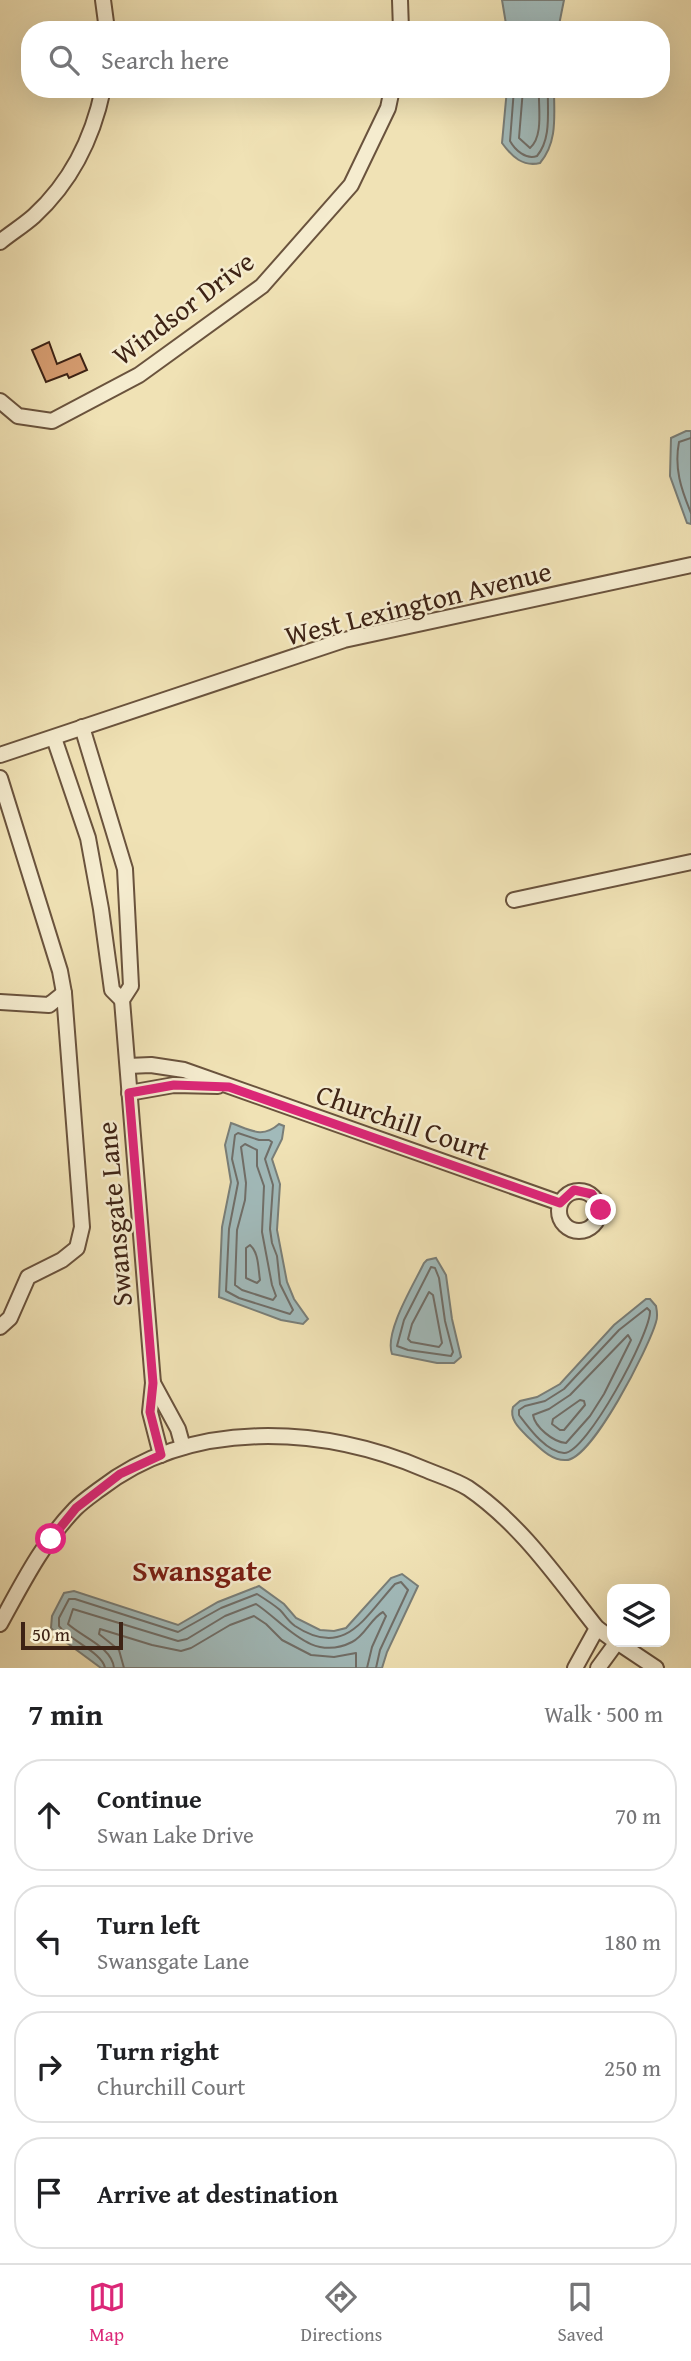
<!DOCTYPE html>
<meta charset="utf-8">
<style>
:root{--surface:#fff;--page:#f6f6f6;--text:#202124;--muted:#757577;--line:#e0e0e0;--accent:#db2777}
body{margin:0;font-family:"Gentium Book Plus",serif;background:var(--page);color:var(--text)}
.controls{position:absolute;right:21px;bottom:21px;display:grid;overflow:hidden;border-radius:14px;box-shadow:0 7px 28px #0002}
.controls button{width:63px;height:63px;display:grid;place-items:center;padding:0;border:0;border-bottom:2px solid var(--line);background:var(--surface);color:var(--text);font:35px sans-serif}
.scale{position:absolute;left:21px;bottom:18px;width:102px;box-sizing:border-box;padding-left:7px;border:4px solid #3e2315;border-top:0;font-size:19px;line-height:24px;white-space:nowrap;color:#3e2315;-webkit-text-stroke:5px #f5eccf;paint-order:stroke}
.stop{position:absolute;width:21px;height:21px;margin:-16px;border:5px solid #db2777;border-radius:50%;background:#fff}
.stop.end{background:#db2777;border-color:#fff;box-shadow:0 2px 7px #0008}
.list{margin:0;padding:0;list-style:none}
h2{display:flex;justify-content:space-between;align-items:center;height:91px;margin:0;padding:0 28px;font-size:30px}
h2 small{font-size:23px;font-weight:400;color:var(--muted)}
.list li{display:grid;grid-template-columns:46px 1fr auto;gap:21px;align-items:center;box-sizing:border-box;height:112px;margin:0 14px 14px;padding:0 14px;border:2px solid var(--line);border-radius:28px}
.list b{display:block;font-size:26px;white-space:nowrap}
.list p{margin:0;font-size:23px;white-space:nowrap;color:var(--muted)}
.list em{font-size:23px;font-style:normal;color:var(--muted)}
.icon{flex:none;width:38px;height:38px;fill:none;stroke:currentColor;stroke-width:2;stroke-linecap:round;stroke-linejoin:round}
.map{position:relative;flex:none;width:691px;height:1668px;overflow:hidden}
.search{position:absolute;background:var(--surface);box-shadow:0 7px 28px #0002;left:21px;right:21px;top:21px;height:77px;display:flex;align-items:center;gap:18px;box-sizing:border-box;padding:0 24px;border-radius:28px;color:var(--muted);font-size:26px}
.sheet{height:595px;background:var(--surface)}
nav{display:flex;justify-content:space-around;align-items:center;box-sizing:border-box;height:98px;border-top:2px solid var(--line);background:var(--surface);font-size:19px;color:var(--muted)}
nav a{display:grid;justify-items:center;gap:4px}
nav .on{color:var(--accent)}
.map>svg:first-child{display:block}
.water{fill:#a1baba;stroke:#797e78;stroke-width:2}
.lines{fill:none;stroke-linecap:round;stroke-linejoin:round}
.shore{stroke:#706e68;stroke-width:2}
.building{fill:#d59c70;stroke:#3e2315;stroke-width:2}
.minor-casing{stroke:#6a533d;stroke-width:18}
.minor{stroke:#f5eccf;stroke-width:14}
.route{stroke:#db2777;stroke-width:9}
.labels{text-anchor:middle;stroke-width:5;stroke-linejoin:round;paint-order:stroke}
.street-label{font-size:28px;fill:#3e2315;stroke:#f5eccf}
.neighbourhood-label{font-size:30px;font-weight:bold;fill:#7a1f14;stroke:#f5eccf}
</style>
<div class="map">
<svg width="691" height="1668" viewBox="0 0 691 1668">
<rect width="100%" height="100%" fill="#f0e2b5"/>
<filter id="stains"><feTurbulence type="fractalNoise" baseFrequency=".00286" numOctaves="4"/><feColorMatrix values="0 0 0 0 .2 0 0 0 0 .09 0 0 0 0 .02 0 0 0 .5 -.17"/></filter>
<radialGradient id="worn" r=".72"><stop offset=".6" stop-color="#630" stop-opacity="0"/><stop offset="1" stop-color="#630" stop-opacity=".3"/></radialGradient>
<g class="water">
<polygon points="502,0 564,0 558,30 507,30"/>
<path d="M507,89H554C554,115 558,142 540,163C523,167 512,157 502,143Z"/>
<polygon points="686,431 691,431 691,524 687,523 670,476 671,438"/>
<path d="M231,1123C251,1130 262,1139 279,1124L284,1126L282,1139L272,1159L280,1184L277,1230L287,1282L294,1299L308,1319L303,1324L281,1320L219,1297L222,1227L231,1182L225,1145Z"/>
<path d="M436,1258L446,1275L452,1319L461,1357L454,1363H437L392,1354C384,1332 414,1284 424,1263L427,1260Z"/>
<path d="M646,1299H650L656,1306C657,1311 658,1317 656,1322C649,1347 592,1460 566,1460C551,1461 539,1447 529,1438C520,1429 509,1420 513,1407L520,1401L537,1397L560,1384L614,1325Z"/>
<polygon points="402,1574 418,1586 387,1652 382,1668 101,1668 59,1637 51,1628 52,1616 64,1593 74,1591 178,1625 218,1602 259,1586 284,1604 296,1618 320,1630 334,1631 346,1628 391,1578"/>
</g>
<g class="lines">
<g class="shore">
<path d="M514,89L510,141C515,150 526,160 537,156C552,138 547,111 548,89"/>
<path d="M523,89L519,138L530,148C544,136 538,107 539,89"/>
<path d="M691,438L679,442C674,468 681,489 691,513"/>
<polygon points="238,1133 259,1140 269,1140 272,1142 265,1159 273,1185 270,1229 272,1243 277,1256 280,1284 293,1310 290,1314 239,1298 226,1291 229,1229 238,1183 232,1159 235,1135"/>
<polygon points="245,1144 257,1150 257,1166 264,1186 262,1232 272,1285 276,1296 273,1300 242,1290 235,1285 237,1230 245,1200 246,1183 241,1147"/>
<path d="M250,1245C259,1253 258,1268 260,1280L257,1283L246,1278V1248Z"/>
<polygon points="431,1267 435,1268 439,1278 445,1321 453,1352 451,1356 408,1350 397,1346 404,1320"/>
<polygon points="429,1292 433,1295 442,1343 439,1347 411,1342 408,1339 412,1324"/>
<path d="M647,1308L650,1311C651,1333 586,1454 564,1453C546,1452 529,1428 519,1415V1410L525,1406L545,1401L564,1389L619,1330Z"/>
<path d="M628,1335L631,1340L604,1394L590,1416L566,1443C553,1442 535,1427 533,1415L549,1409L570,1395Z"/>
<polygon points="580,1400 584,1401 585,1405 564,1430 560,1430 552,1424 553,1419"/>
<path d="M105,1668C103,1653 69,1640 59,1626V1618L69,1599H75L178,1632L221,1608L257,1594C265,1599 273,1604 280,1610C285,1615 288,1621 295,1626C345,1659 364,1618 395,1584L401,1582L408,1590L380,1650L376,1668"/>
<path d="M114,1668C112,1647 82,1637 68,1624L73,1609L178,1641L187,1639L225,1616L256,1604C285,1623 311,1663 352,1642C365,1636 371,1618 383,1612L386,1616L372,1647L367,1668"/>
<polyline points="124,1668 119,1650 99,1634 100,1629 152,1645 181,1651 191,1648 230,1625 254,1616 266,1624 282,1640 311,1655 334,1657 356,1653 356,1668"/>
</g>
</g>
<polygon class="building" points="49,342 57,364 80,354 87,370 69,378 67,374 46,382 32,350"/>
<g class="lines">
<defs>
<g id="minor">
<polyline points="103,0 107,30"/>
<polyline points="400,0 401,30"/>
<path d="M0,242C11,233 24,225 34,216C71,182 93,137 103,89"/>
<polyline points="0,401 18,416 52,421 139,375 262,286 351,185 388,108 392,89"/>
<polyline points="82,727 125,869 131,986 122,1000 153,1383 150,1412 161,1455"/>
<polyline points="54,738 88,838 101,909 112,990 122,1000"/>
<polyline points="0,755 344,640 691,565"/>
<polyline points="0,778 60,971 64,993 82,1227 77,1248 62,1260 28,1277 10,1318 0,1327"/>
<polyline points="514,900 691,862"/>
<polyline points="0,1002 49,1005 64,993"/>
<polyline points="128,1066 151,1065 184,1070 560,1203"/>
<polyline points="129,1093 174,1085 218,1086"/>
<circle cx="579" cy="1211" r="20"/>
<polyline points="153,1383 178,1429 183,1447"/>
<path d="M0,1624C22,1584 43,1542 75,1509C83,1501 92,1495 100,1489C192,1418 322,1426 424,1469C438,1475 455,1480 468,1488C521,1524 558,1579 597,1628L612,1639"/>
<polyline points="617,1642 656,1668"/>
<polyline points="575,1668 597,1628"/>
<polyline points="598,1668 617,1642"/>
</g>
</defs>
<use href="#minor" class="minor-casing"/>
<use href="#minor" class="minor"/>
</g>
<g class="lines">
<polyline class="route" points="51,1539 76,1508 120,1474 161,1455 150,1412 153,1383 129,1093 174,1085 229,1087 560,1203 574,1190 592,1194 601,1210"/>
</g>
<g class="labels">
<g class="street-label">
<text transform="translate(183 308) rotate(-37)" y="10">Windsor Drive</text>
<text transform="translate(418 603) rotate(-14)" y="10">West Lexington Avenue</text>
<text transform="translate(403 1122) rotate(19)" y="10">Churchill Court</text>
<text transform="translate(114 1214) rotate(-95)" y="10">Swansgate Lane</text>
</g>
<g class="neighbourhood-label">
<text x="202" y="1581">Swansgate</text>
</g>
</g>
<rect width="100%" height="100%" filter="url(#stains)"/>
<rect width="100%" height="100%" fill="url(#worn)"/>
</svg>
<div class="controls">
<button><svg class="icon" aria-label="layers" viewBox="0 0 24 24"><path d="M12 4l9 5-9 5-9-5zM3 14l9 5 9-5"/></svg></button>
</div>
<div class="scale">50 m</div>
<div class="stop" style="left:51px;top:1539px"></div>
<div class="stop end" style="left:601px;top:1210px"></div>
<div class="search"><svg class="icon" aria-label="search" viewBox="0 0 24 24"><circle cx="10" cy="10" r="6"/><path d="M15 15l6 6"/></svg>Search here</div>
</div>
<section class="sheet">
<h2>7 min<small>Walk · 500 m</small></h2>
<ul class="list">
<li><svg class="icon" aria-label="ahead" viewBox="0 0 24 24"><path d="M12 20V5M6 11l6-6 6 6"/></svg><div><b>Continue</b><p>Swan Lake Drive</p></div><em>70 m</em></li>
<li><svg class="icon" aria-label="left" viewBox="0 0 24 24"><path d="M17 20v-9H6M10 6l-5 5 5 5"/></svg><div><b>Turn left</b><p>Swansgate Lane</p></div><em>180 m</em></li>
<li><svg class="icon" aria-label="right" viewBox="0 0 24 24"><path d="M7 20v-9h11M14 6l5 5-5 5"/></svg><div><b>Turn right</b><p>Churchill Court</p></div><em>250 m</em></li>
<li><svg class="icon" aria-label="arrive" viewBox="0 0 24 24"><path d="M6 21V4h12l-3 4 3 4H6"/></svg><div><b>Arrive at destination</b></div></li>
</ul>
</section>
<nav>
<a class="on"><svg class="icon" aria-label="map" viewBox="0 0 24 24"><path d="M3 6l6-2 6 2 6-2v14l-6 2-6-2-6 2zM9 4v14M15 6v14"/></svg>Map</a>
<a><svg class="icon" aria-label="directions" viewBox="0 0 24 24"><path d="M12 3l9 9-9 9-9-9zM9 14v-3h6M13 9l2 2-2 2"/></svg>Directions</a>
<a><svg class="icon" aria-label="saved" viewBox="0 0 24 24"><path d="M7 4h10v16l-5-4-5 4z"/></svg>Saved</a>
</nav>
